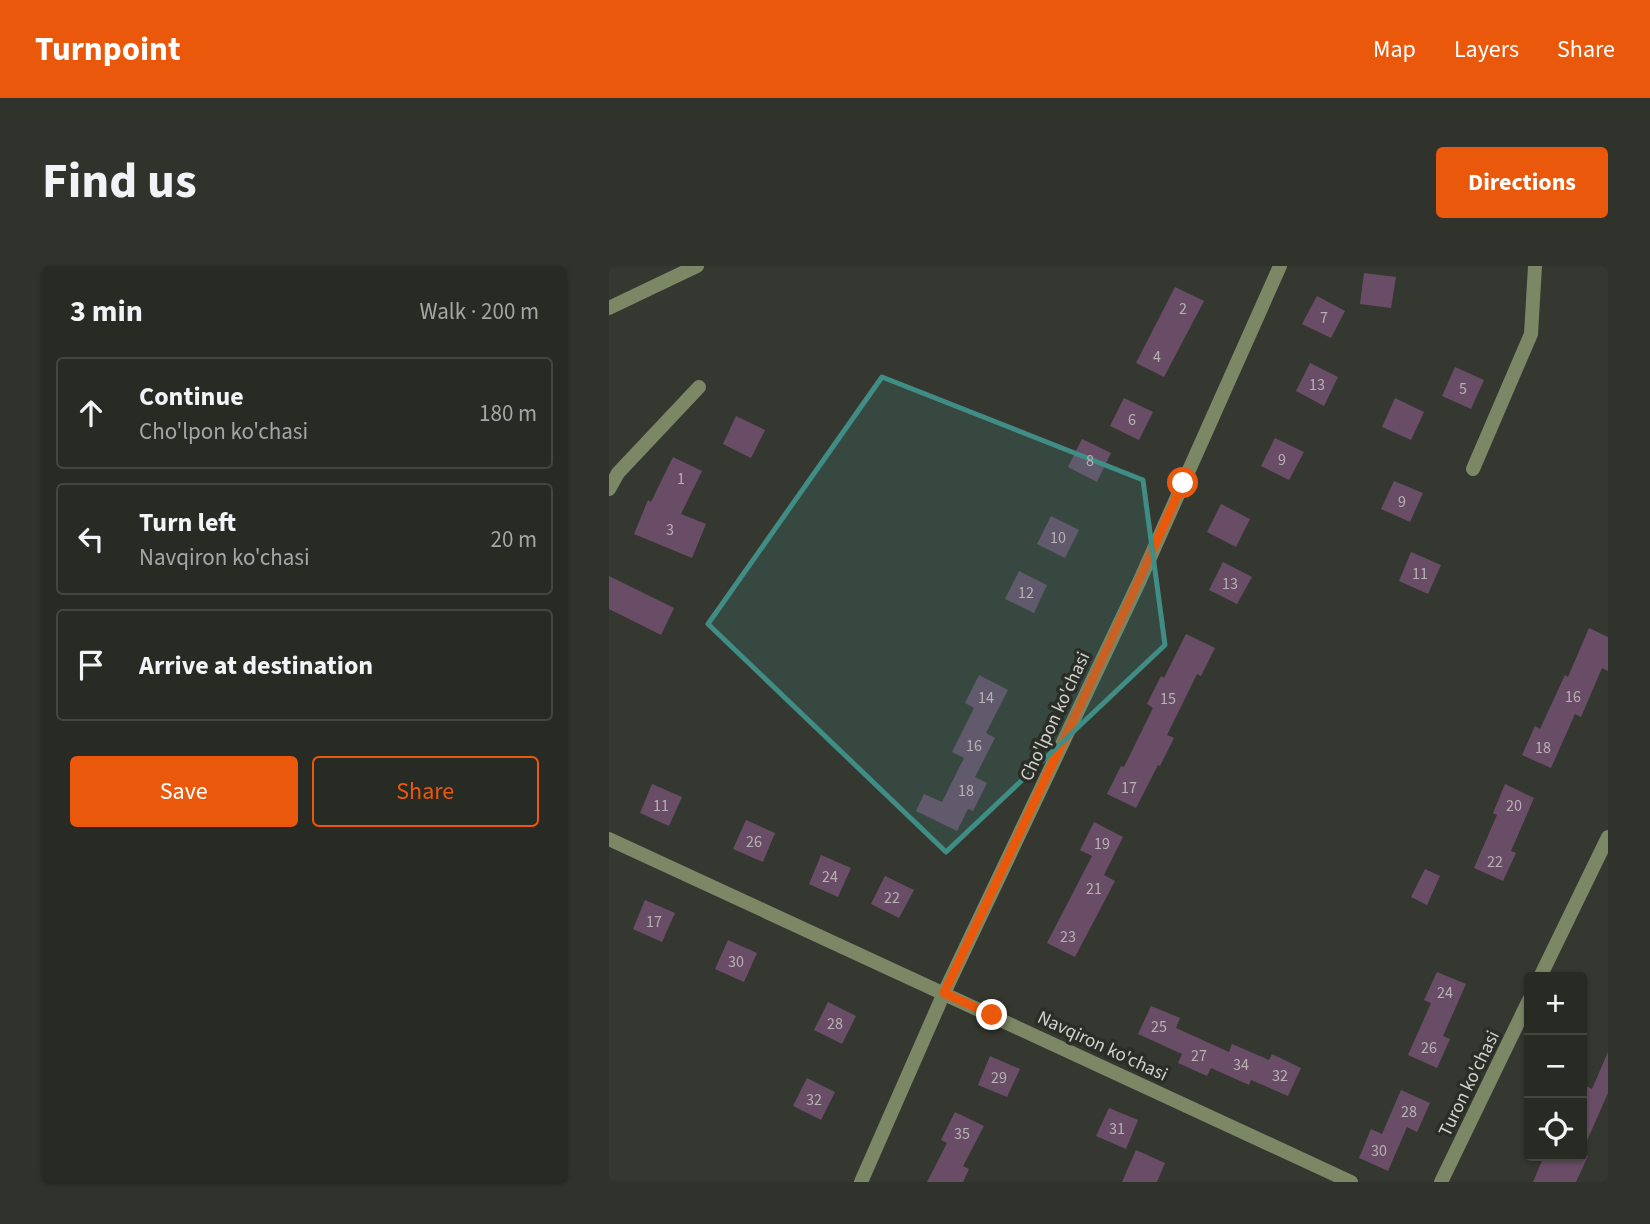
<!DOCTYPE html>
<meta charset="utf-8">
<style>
:root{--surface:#282a24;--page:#30322c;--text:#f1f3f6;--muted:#a5a7a6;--line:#444641;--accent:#ea580c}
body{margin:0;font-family:"Source Sans 3",sans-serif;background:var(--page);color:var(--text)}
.controls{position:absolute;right:21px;bottom:21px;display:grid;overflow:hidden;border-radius:7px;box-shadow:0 2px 5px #0004}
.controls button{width:63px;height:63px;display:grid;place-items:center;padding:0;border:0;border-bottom:2px solid var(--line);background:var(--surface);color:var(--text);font:35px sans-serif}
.stop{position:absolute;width:21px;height:21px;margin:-16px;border:5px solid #ea580c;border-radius:50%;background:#fff}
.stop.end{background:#ea580c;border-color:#fff;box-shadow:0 2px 7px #0008}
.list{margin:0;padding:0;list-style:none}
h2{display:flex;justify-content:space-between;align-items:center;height:91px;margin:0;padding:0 28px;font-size:30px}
h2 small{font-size:23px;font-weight:400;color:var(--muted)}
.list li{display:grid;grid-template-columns:46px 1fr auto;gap:21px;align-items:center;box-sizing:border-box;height:112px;margin:0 14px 14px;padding:0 14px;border:2px solid var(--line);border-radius:7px}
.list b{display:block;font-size:26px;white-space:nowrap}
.list p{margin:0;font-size:23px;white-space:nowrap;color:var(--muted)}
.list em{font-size:23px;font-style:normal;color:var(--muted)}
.actions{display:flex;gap:14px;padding:21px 28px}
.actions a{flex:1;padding:16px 0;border:2px solid var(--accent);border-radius:7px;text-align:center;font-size:24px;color:var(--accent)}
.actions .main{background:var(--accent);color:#fff}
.icon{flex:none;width:38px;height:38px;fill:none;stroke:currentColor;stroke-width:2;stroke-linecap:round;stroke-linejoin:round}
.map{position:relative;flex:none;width:999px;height:916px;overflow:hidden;border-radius:7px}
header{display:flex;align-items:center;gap:42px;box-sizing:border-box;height:98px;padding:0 35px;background:var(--accent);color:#fff}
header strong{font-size:33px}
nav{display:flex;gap:38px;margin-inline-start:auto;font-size:24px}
.intro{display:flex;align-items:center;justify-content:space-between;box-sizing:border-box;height:168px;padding:0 42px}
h1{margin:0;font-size:49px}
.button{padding:18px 32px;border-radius:7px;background:var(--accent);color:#fff;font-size:24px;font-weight:700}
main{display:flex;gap:42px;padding:0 42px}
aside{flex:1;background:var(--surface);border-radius:7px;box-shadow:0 2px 5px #0004}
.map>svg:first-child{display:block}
.building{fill:#694d66}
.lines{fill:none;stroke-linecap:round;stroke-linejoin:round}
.street{stroke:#7b8765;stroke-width:14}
.route{stroke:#ea580c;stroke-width:9}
.marked{fill:#408d86;fill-opacity:0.2;stroke:#408d86;stroke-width:5;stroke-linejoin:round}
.labels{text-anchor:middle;stroke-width:7;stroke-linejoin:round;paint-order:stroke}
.number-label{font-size:16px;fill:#b7b1b4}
.street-label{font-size:19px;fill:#d1d2ce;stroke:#2b2e26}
</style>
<header>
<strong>Turnpoint</strong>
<nav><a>Map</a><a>Layers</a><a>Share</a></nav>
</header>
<div class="intro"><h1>Find us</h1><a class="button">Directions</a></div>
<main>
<aside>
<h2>3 min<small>Walk · 200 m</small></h2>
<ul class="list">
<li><svg class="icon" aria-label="ahead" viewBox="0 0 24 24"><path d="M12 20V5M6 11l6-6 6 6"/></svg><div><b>Continue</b><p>Cho'lpon ko'chasi</p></div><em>180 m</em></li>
<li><svg class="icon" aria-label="left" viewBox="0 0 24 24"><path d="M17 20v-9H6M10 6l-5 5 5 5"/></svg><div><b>Turn left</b><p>Navqiron ko'chasi</p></div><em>20 m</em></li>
<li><svg class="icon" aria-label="arrive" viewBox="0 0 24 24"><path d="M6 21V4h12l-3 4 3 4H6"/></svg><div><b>Arrive at destination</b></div></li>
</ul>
<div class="actions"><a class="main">Save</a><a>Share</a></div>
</aside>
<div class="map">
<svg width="999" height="916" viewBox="0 0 999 916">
<rect width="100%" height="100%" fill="#353830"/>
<g class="building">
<polygon points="755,7 787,11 782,42 751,38"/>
<polygon points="566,21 595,35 555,111 527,97"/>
<polygon points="708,30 736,45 722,72 693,58"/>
<polygon points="701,97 729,111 715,140 687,125"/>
<polygon points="846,101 875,114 862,143 833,130"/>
<polygon points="515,132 544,146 530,174 501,160"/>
<polygon points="786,132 815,146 802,174 773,161"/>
<polygon points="127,150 156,164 142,192 114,178"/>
<polygon points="666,172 695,186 680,214 652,200"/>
<polygon points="473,173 502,187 488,216 459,201"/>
<polygon points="64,191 93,205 72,248 97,258 83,292 25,268 39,234 42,236"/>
<polygon points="785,215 814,227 801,256 772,243"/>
<polygon points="612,238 641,253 627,281 598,266"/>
<polygon points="442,250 470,264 456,292 428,278"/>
<polygon points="802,286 832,299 819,328 790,315"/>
<polygon points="614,296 643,311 628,338 600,324"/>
<polygon points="410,305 438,319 425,347 396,333"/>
<polygon points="0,310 65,342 52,369 0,343"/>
<polygon points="980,362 999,371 999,405 993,402 972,451 966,448 942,502 913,489 926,460 931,463 956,409 959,411"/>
<polygon points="577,368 606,382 592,410 588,408 558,469 565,472 551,500 549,499 527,542 498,528 512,500 515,501 544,442 538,438 552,410 555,412"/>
<polygon points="370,409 399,424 377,467 386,472 366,511 378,517 364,545 359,543 348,565 307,545 315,528 333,536 355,492 343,486 365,442 356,437"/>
<polygon points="43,518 73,531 60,560 31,547"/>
<polygon points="896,518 925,532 902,585 907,587 894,615 865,602 888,549 884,547"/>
<polygon points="137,554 166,567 154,596 124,583"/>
<polygon points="485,556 514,571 495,609 506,615 466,691 438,677 483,590 471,584"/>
<polygon points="212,589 242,602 229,631 200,618"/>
<polygon points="816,603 831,610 818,639 802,631"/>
<polygon points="276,610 305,624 290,652 262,638"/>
<polygon points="36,634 66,647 53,676 24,663"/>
<polygon points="119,674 148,687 135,716 106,703"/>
<polygon points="828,706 857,718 834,770 841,773 828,802 799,789 822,737 815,734"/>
<polygon points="219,736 247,750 233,778 205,764"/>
<polygon points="542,740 571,752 567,762 620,786 623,778 660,794 663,788 692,802 679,830 642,814 640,819 602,802 598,810 569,797 573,788 529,768"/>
<polygon points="999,786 999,827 973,886 973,818 983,823"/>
<polygon points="381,790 411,803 398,831 369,819"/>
<polygon points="198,812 226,826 212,854 184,840"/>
<polygon points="792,824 821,837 808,866 798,861 779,905 750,892 762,863 773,868"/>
<polygon points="500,842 529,854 517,883 487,870"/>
<polygon points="346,846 375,860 354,900 360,903 354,916 318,916 338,877 332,874"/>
<polygon points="527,884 556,897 548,916 513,916"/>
<polygon points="935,890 979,890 967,916 924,916"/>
</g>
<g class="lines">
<g class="street">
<polyline points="0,42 88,0"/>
<polyline points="864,203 922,68 926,0"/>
<polyline points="0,223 9,207 90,121"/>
<polyline points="0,573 742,916"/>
<polyline points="931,711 999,571"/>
<polyline points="252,916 335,727 531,314 671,0"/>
<polyline points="832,916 920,734"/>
</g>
</g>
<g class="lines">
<polyline class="route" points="383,749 335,727 519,338 574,217"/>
</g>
<path class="marked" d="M273,111L534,214L556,379L337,586L99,358Z"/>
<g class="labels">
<g class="number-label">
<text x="574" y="48">2</text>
<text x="715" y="57">7</text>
<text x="548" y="96">4</text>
<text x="708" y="124">13</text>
<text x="854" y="128">5</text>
<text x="523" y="159">6</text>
<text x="673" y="199">9</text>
<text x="481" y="200">8</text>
<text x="72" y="218">1</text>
<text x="793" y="241">9</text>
<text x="61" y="269">3</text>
<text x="449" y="277">10</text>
<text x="811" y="313">11</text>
<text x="621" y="323">13</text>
<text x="417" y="332">12</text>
<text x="964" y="436">16</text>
<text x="377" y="437">14</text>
<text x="559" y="438">15</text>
<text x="365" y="485">16</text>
<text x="934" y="487">18</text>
<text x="520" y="527">17</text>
<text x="357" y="530">18</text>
<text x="52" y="545">11</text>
<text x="905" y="545">20</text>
<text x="145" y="581">26</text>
<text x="493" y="583">19</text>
<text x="886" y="601">22</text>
<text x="221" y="616">24</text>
<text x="485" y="628">21</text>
<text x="283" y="637">22</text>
<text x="45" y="661">17</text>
<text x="459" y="676">23</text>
<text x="127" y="701">30</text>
<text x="836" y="732">24</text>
<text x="226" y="763">28</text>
<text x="550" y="766">25</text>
<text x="820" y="787">26</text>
<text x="590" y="795">27</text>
<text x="632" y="804">34</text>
<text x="671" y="815">32</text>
<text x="390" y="817">29</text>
<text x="205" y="839">32</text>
<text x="800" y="851">28</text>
<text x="508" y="868">31</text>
<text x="353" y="873">35</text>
<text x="770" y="890">30</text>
</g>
<g class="street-label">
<text transform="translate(445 450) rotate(-65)" y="7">Cho'lpon ko'chasi</text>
<text transform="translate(494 779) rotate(25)" y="7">Navqiron ko'chasi</text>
<text transform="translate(859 817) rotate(-64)" y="7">Turon ko'chasi</text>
</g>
</g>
</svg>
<div class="controls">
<button>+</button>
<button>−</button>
<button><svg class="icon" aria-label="locate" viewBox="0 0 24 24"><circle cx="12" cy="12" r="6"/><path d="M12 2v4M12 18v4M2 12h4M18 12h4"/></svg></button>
</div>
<div class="stop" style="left:574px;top:217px"></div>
<div class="stop end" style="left:383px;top:749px"></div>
</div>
</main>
